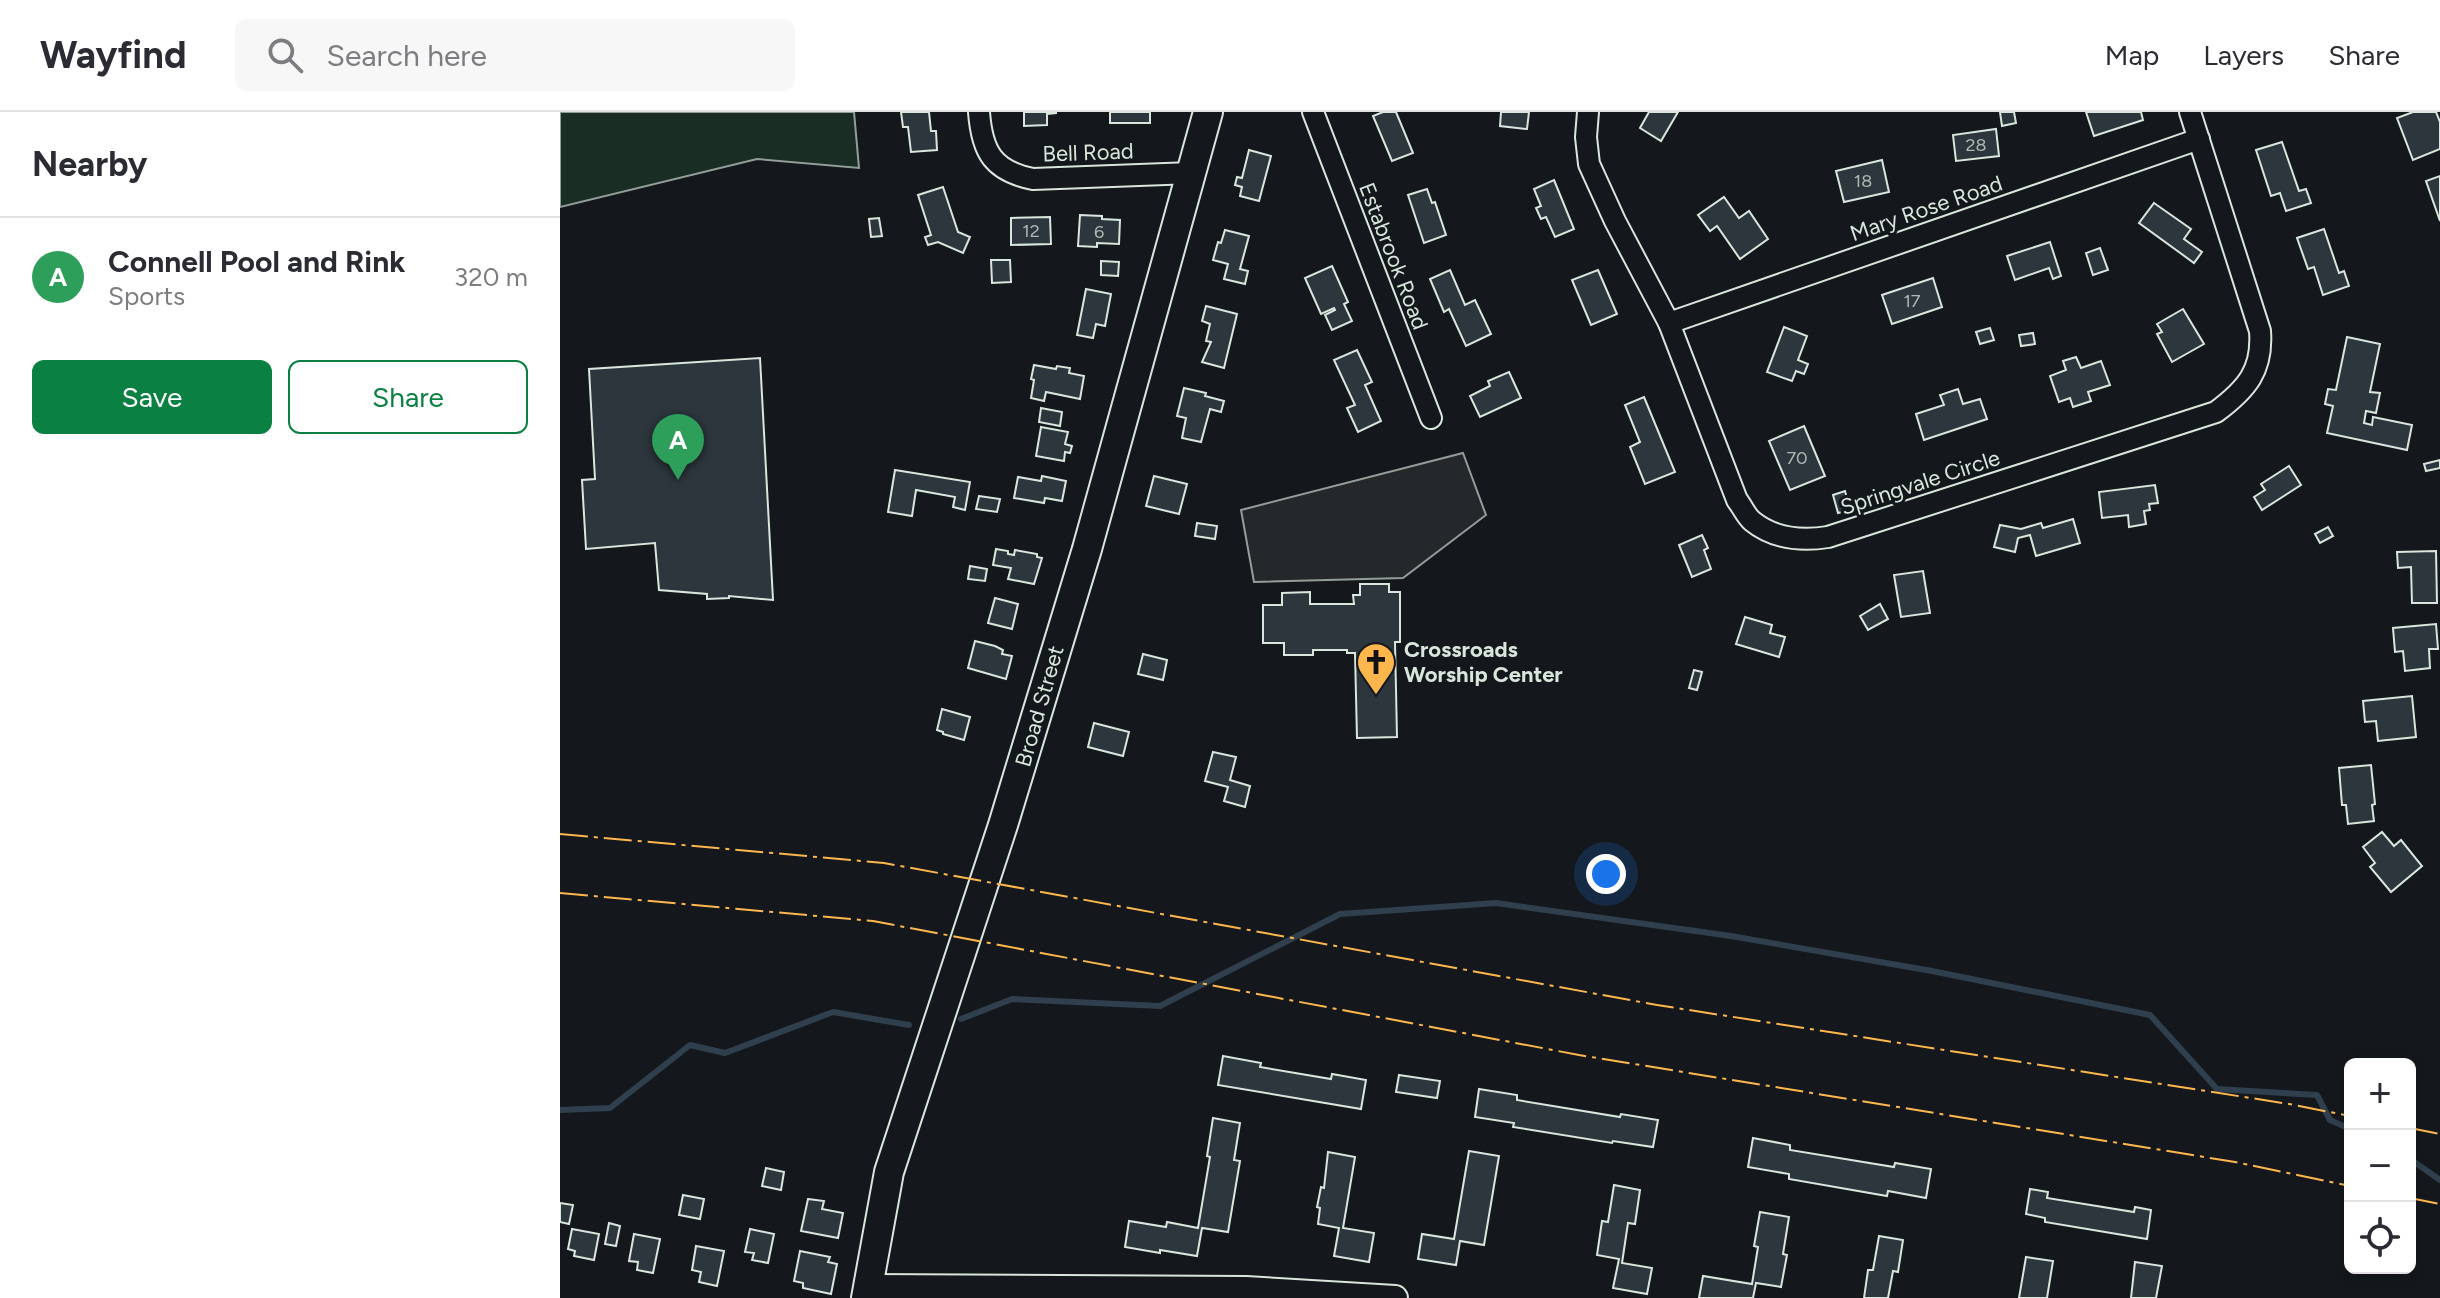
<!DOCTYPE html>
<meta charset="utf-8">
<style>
:root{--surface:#fff;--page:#f7f7f7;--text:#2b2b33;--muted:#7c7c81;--line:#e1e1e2;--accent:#0b8043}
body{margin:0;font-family:Figtree,sans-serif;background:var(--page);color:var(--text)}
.controls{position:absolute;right:24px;bottom:24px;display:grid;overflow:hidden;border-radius:12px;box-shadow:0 4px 12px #0003}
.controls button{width:72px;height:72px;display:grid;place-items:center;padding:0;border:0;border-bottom:2px solid var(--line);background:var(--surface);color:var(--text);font:40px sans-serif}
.you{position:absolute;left:1046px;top:762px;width:28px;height:28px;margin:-20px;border:6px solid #fff;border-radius:50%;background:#1a73e8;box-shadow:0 0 0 12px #1a73e833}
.badge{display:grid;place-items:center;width:52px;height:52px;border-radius:50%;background:var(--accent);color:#fff;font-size:26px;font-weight:700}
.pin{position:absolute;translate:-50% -66px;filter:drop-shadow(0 2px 4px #0008)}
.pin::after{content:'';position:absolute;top:42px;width:28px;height:24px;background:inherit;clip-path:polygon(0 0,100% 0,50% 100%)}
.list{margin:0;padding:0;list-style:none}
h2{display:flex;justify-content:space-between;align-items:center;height:104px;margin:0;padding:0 32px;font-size:34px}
h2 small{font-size:26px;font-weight:400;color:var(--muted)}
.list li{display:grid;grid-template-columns:52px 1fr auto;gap:24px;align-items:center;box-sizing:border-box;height:120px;padding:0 32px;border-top:2px solid var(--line)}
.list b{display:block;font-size:30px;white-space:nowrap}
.list p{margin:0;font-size:26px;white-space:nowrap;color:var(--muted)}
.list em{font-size:26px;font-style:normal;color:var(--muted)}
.actions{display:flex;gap:16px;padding:24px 32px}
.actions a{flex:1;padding:18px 0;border:2px solid var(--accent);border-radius:12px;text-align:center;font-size:28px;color:var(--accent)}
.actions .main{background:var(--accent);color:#fff}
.icon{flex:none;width:44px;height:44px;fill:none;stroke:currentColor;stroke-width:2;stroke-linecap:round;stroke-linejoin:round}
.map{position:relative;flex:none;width:1880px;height:1186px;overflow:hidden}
header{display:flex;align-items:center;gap:48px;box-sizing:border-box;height:112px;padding:0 40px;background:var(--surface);border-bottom:2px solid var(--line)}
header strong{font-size:38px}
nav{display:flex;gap:44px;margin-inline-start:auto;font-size:28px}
.search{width:560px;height:72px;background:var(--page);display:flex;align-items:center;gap:20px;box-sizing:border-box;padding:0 28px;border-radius:12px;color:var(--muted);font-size:30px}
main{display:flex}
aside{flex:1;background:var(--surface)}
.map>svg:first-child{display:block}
.green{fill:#1a2d24;stroke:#939e99;stroke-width:2}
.parking{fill:#24282b;stroke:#939e99;stroke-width:2}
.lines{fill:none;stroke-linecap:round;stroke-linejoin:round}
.stream{stroke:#2f3f4d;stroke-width:6}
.building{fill:#2c363c;stroke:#d8e6dc;stroke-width:2}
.minor-casing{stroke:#d8e6dc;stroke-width:24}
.tertiary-casing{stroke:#d8e6dc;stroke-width:28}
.secondary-casing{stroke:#d8e6dc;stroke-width:32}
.minor{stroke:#14181c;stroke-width:20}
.tertiary{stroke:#14181c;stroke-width:24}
.secondary{stroke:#14181c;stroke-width:28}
.power{stroke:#ffb74d;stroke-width:2;stroke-dasharray:28 6 4 6;stroke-linecap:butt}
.labels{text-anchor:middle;stroke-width:6;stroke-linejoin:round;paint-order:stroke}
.number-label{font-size:18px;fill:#adbab4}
.street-label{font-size:22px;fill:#d8e6dc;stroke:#14181c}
.poi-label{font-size:22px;font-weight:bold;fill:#d8e6dc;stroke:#14181c;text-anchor:start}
</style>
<header>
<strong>Wayfind</strong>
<div class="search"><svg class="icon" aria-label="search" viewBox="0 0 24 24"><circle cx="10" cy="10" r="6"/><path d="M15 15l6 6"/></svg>Search here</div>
<nav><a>Map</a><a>Layers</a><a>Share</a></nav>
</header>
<main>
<aside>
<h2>Nearby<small></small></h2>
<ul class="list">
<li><span class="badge" style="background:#2e9e5b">A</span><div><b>Connell Pool and Rink</b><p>Sports</p></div><em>320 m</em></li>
</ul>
<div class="actions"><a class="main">Save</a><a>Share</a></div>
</aside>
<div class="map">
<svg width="1880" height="1186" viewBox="0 0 1880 1186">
<rect width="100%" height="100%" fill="#14181c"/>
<polygon class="green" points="0,0 294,0 299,56 197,47 0,95"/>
<polygon class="parking" points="903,341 926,403 843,466 694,470 681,398"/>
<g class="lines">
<g class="stream">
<polyline points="401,907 452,887 600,894 780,802 936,791 1171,824 1372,859 1590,903 1657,977 1757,983 1770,1008 1790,1017"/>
<polyline points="0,998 50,996 130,933 165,941 273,900 349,913"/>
<polyline points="1850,1047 1880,1068"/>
</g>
</g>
<g class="building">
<polygon points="341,0 369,0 371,19 376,19 377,38 351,40 348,15 343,15"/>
<polygon points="464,0 496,0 496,1 487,2 487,13 464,14"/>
<rect x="550" y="0" width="40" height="11"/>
<polygon points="823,0 836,0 853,41 832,49 813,4"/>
<polygon points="941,0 969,0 967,17 940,14"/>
<polygon points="1089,0 1118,0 1101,29 1080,16"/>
<polygon points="1440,0 1454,0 1456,11 1442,14"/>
<polygon points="1526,0 1581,0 1583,8 1534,24"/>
<polygon points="1853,0 1876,0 1880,10 1880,37 1853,48 1837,6"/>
<polygon points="1436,17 1439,44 1396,49 1393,23"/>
<polygon points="1722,30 1739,79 1746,77 1751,91 1726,99 1720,81 1711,84 1696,38"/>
<polygon points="689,38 711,44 699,89 680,84 682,75 675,73 677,65 682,66"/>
<polygon points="1322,48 1329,80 1284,90 1276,59"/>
<polygon points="1880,64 1880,109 1866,69"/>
<polygon points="994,68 1014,117 995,125 986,105 981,107 976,96 981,94 974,77"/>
<polygon points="383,75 398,120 410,125 403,141 378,130 368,133 365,125 371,123 358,83"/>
<polygon points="867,77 872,91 875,90 886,123 864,131 848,83"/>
<polygon points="1164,85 1179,106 1189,99 1208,127 1180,147 1157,114 1150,119 1138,103"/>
<polygon points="1594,91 1631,117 1624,127 1642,140 1634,151 1579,111"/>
<polygon points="520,103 542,104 542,107 560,108 559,132 537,131 537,135 518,134"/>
<polygon points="490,105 491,132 451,133 451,106"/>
<polygon points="319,106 322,124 311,125 309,107"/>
<polygon points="1764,117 1779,161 1784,159 1789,174 1763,183 1754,155 1748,157 1737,126"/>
<polygon points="665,118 689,124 680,157 688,159 685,172 664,167 668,152 653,148 658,130 661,131"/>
<polygon points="1490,130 1501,164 1493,167 1489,156 1455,168 1447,144"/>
<polygon points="1540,136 1548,158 1533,163 1526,141"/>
<polygon points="431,148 450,148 451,170 432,171"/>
<polygon points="541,149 559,150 558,164 541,163"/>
<polygon points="772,154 788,190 784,192 792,209 772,218 765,203 775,198 774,196 761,202 745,166"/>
<polygon points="890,158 905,193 915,188 931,222 906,234 889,197 884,200 870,167"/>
<polygon points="1038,158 1057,202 1031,213 1012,168"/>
<polygon points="1373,166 1382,195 1332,212 1322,183"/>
<polygon points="526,177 551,182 545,214 536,212 533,226 517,223"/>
<polygon points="646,194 677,202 664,256 642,250 651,230 646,229 650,212 642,209"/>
<polygon points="1623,197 1644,232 1612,250 1597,222 1602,220 1597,212"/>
<polygon points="1224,215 1247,224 1238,248 1248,252 1244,262 1236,259 1232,269 1207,260"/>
<polygon points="1430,216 1434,228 1420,232 1416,220"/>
<polygon points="1473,221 1475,232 1461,234 1459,223"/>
<polygon points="1787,225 1820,232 1810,280 1820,281 1816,301 1806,299 1804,311 1812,313 1813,305 1852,313 1847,338 1767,321 1773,294 1765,292 1768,277 1776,278"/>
<polygon points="797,238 812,270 805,273 821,309 798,320 787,296 795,293 774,248"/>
<polygon points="1516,245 1521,256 1541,249 1550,273 1528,280 1531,289 1513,295 1510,286 1499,290 1490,264 1506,258 1503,249"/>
<polygon points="200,246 213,488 169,484 169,486 147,487 147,482 99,478 95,431 26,437 22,368 35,367 29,257"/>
<polygon points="474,253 496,257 497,254 510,256 509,261 524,264 520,287 486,280 484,289 471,286 474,268 471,267"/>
<polygon points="949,260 961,286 920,305 910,284 930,274 928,269"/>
<polygon points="624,276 646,281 645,284 664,289 661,300 650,297 641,330 622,326 626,306 617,304"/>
<polygon points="1398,277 1403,292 1420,287 1427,307 1364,328 1356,302 1384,293 1380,283"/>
<polygon points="1084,285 1115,360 1085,372 1070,335 1080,330 1065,293"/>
<polygon points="481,296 502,300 500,314 479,310"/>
<polygon points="1244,314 1265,364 1230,378 1209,329"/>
<polygon points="481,315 508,320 505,332 512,334 510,341 505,340 504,349 476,344"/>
<polygon points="1880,348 1880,356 1866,359 1864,352"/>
<polygon points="1729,354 1741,373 1702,398 1694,385 1705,378 1701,372"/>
<polygon points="335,358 410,370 405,398 393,395 395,385 356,378 352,404 328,400"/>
<polygon points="482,364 506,369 502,389 485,386 484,391 454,386 458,365 481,369"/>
<polygon points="594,364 627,372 619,402 586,394"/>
<polygon points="1595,373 1598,391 1589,392 1590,398 1584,399 1586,412 1569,415 1568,403 1542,406 1539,380"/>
<polygon points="1285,379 1290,398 1278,401 1273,383"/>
<polygon points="419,384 440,387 437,400 416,397"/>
<polygon points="1513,407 1520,431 1476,444 1470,423 1458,426 1455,440 1434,435 1440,413 1461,417 1481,411 1483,416"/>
<polygon points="637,411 657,414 655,427 635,424"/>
<polygon points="1768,415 1773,424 1760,431 1755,422"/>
<polygon points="1142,423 1148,436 1144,438 1151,457 1132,465 1119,433"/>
<polygon points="436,437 448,439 448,442 454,443 455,438 477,442 477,445 482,446 474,472 448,467 451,456 433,453"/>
<polygon points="1876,439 1877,491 1852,491 1851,455 1838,456 1837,440"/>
<polygon points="410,454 427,457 425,469 408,467"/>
<polygon points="1363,459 1370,501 1341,505 1334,463"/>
<polygon points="800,472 829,472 829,480 840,480 840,530 835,530 837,625 797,626 795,541 787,541 787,538 753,538 753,543 724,543 724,531 703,531 703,493 722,493 722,481 750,480 750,492 794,492 793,483 800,483"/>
<polygon points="435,486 458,492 452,517 428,511"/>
<polygon points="1320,492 1328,507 1308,518 1300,504"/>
<polygon points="1185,505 1212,513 1210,521 1225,525 1219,545 1176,532"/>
<polygon points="1876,512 1878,537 1869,537 1870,556 1845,559 1843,539 1835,540 1833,516"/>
<polygon points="415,529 435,534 443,538 442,542 452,544 446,567 408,556"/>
<polygon points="583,542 607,548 603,568 578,562"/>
<polygon points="1134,558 1142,560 1137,578 1129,576"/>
<polygon points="1852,584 1856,625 1818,629 1816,609 1805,610 1803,589"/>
<polygon points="382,597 410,605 404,628 383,622 383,620 377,618"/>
<polygon points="534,611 569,620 563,644 528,635"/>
<polygon points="653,640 676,645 670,668 690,674 685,695 664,689 668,675 645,669"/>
<polygon points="1811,653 1815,692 1812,693 1814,709 1788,712 1786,693 1782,693 1779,656"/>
<polygon points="1822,720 1834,734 1841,728 1862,754 1831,780 1810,755 1815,751 1803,735"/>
<polygon points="663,944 701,951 700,955 771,967 772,962 806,968 801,997 658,973"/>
<polygon points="839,963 880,969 877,986 836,980"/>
<polygon points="919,977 957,983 957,988 1060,1005 1061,1002 1098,1008 1093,1035 1053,1029 1052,1031 953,1015 954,1011 915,1005"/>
<polygon points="653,1006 680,1011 674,1048 680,1049 668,1120 642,1116 637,1144 600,1138 600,1141 565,1135 569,1109 606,1115 607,1110 638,1116 650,1045 647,1044"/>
<polygon points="1193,1026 1230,1033 1230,1038 1334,1055 1335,1051 1371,1057 1366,1086 1328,1079 1327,1084 1229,1067 1229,1062 1188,1055"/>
<polygon points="909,1039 939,1044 924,1133 900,1129 896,1153 858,1147 862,1122 894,1127"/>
<polygon points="768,1040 795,1045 783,1116 814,1121 809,1150 774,1144 779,1116 758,1112 760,1096 757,1095 761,1075 764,1076"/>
<polygon points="206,1056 224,1060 221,1078 202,1074"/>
<polygon points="1054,1073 1080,1078 1075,1112 1068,1111 1062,1151 1092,1156 1087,1182 1053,1176 1059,1147 1037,1143 1042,1109 1048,1110"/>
<polygon points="1470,1077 1488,1080 1487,1086 1574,1100 1575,1095 1591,1098 1587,1127 1485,1110 1485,1106 1466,1102"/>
<polygon points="123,1083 144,1087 140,1107 119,1103"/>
<polygon points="248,1087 264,1089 262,1097 283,1101 278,1126 241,1119"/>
<polygon points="0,1091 13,1093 9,1112 0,1110"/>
<polygon points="1200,1100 1229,1105 1223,1142 1227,1143 1221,1175 1196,1171 1193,1186 1139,1186 1143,1164 1192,1172 1198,1135 1194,1134"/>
<polygon points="49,1111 60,1114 56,1134 45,1132"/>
<polygon points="12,1117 39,1122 34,1148 14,1144 15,1139 8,1137"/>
<polygon points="190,1117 214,1122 208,1151 192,1148 194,1141 185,1140"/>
<polygon points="74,1122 100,1127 93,1161 77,1158 78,1150 69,1149"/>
<polygon points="1319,1124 1343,1128 1338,1160 1333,1159 1328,1186 1304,1186 1308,1158 1313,1158"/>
<polygon points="136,1134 164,1139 157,1174 139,1170 141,1160 132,1158"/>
<polygon points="240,1139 270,1145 268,1150 277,1152 271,1182 243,1176 243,1171 234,1169"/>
<polygon points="1466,1145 1493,1149 1487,1186 1459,1186"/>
<polygon points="1575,1150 1602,1154 1596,1186 1571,1186"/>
</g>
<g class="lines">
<defs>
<g id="minor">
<path d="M419,0C422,40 433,59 473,67L632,61"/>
<polyline points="753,0 871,306"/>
<path d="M1028,0L1026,25L1029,52L1055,109L1109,211L1177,388C1182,394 1186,404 1192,409C1214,427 1242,429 1268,425L1656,300C1687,277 1703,258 1700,219L1630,0"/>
<polyline points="1109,211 1639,27"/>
</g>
<polyline id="tertiary" points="308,1175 686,1177 835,1186"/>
<polyline id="secondary" points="306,1186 329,1060 443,713 527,437 648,0"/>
</defs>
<use href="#minor" class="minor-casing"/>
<use href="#tertiary" class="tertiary-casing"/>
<use href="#secondary" class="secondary-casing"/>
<use href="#minor" class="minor"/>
<use href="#tertiary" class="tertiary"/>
<use href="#secondary" class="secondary"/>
<g class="power">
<polyline points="0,722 324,751 1097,893 1729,992 1790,1004"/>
<polyline points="0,781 313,809 1019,943 1675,1050 1790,1074"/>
<polyline points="1850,1016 1880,1022"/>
<polyline points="1850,1086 1880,1092"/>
</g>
</g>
<defs>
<symbol id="church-pin" viewBox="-11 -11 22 30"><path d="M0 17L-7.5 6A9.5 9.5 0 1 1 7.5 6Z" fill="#ffb74d" stroke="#14181c"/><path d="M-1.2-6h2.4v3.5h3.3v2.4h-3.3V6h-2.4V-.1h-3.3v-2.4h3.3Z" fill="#111"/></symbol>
</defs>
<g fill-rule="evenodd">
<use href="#church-pin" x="794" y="528" width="44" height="60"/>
</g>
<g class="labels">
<g class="number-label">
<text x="1416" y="39">28</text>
<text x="1303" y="75">18</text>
<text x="471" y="125">12</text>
<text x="539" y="126">6</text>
<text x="1352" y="195">17</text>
<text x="1237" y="352">70</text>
</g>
<g class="street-label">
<text transform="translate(528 40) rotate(-2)" y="8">Bell Road</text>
<text transform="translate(1366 96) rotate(-19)" y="8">Mary Rose Road</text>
<text transform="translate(834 144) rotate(69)" y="8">Estabrook Road</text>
<text transform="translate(1360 370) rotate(-18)" y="8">Springvale Circle</text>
<text transform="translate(479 594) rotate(-74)" y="8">Broad Street</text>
</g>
<g class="poi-label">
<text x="844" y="545">Crossroads<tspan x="844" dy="25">Worship Center</tspan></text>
</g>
</g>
</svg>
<div class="controls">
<button>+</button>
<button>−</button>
<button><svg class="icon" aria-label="locate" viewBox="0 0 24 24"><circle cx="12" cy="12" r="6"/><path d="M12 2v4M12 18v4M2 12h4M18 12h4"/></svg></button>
</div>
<div class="you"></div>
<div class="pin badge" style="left:118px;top:368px;background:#2e9e5b">A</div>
</div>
</main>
